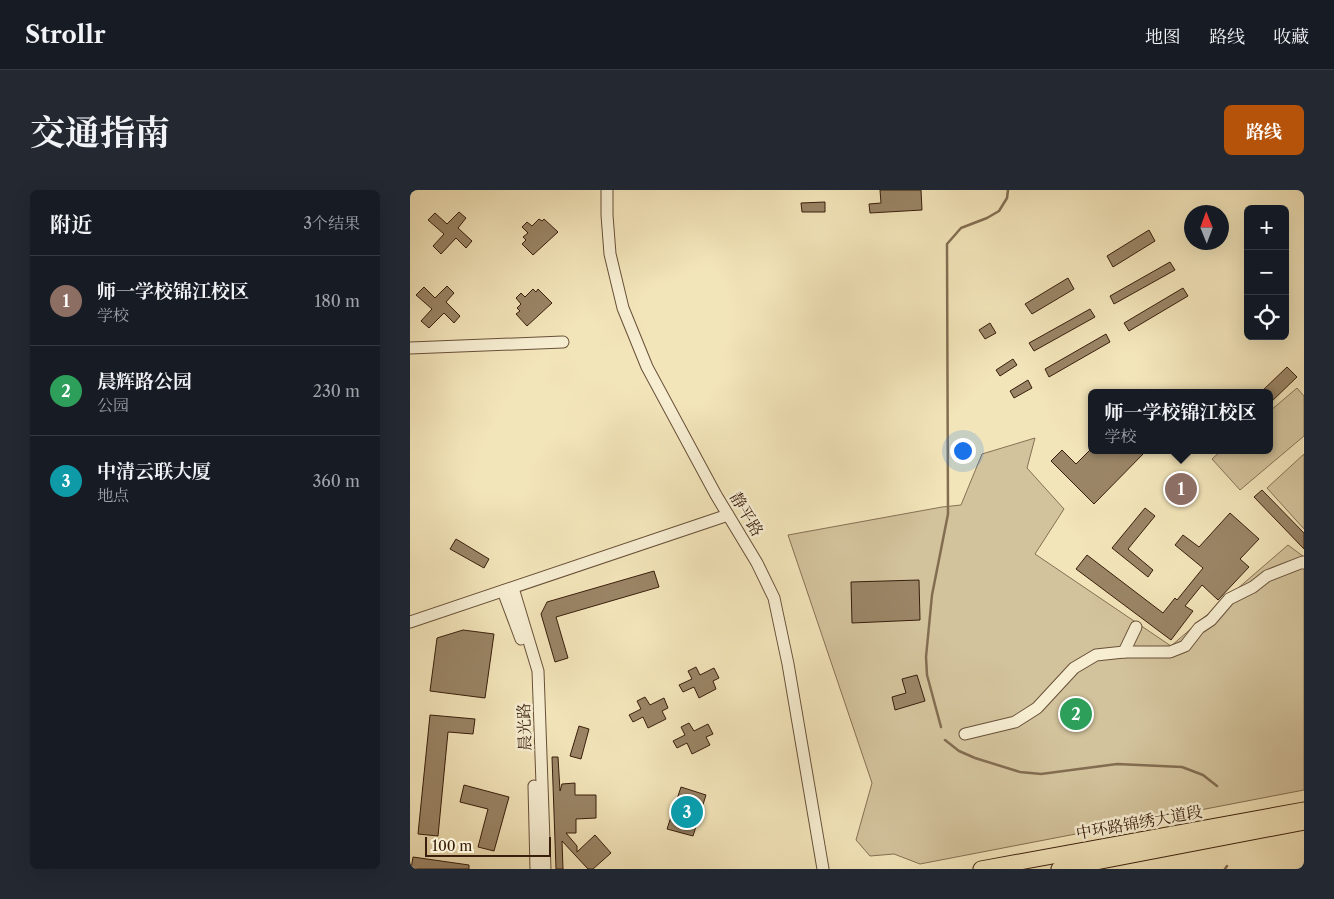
<!DOCTYPE html>
<html lang="zh">
<meta charset="utf-8">
<style>
:root{--surface:#171b24;--page:#242831;--text:#f1f3f6;--muted:#9ea1a6;--line:#363941;--accent:#b45309}
body{margin:0;font-family:"Libre Caslon Text","Noto Serif SC",serif;background:var(--page);color:var(--text)}
.controls{position:absolute;right:15px;top:15px;display:grid;overflow:hidden;border-radius:8px;box-shadow:0 5px 20px #0002}
.controls button{width:45px;height:45px;display:grid;place-items:center;padding:0;border:0;border-bottom:1px solid var(--line);background:var(--surface);color:var(--text);font:25px sans-serif}
.compass{position:absolute;left:774px;top:15px;width:45px;height:45px;border-radius:50%;background:var(--surface);box-shadow:0 5px 20px #0002;rotate:359deg}
.scale{position:absolute;left:15px;bottom:12px;width:126px;box-sizing:border-box;padding-left:5px;border:2px solid #391e0c;border-top:0;font-size:14px;line-height:18px;white-space:nowrap;color:#391e0c;-webkit-text-stroke:4px #f7eed2;paint-order:stroke}
.you{position:absolute;left:552px;top:260px;width:18px;height:18px;margin:-12px;border:4px solid #fff;border-radius:50%;background:#1a73e8;box-shadow:0 0 0 8px #1a73e833}
.badge{display:grid;place-items:center;width:32px;height:32px;border-radius:50%;background:var(--accent);color:#fff;font-size:16px;font-weight:700}
.pin{position:absolute;translate:-50% -50%;border:2px solid #fff;box-shadow:0 1px 5px #0006}
.popup{position:absolute;left:678px;top:199px;width:185px;height:65px;box-sizing:border-box;display:grid;place-content:center;border-radius:8px;background:var(--surface);filter:drop-shadow(0 1px 4px #0005);font-size:16px;white-space:nowrap;color:var(--muted)}
.popup b{font-size:19px;color:var(--text)}
.popup::after{content:'';position:absolute;left:50%;top:100%;margin-left:-10px;border:10px solid transparent;border-top-color:var(--surface)}
.list{margin:0;padding:0;list-style:none}
h2{display:flex;justify-content:space-between;align-items:center;height:65px;margin:0;padding:0 20px;font-size:21px}
h2 small{font-size:16px;font-weight:400;color:var(--muted)}
.list li{display:grid;grid-template-columns:32px 1fr auto;gap:15px;align-items:center;box-sizing:border-box;height:90px;padding:0 20px;border-top:1px solid var(--line)}
.list b{display:block;font-size:19px;white-space:nowrap}
.list p{margin:0;font-size:16px;white-space:nowrap;color:var(--muted)}
.list em{font-size:16px;font-style:normal;color:var(--muted)}
.icon{flex:none;width:28px;height:28px;fill:none;stroke:currentColor;stroke-width:2;stroke-linecap:round;stroke-linejoin:round}
.map{position:relative;flex:none;width:894px;height:679px;overflow:hidden;border-radius:8px}
header{display:flex;align-items:center;gap:30px;box-sizing:border-box;height:70px;padding:0 25px;background:var(--surface);border-bottom:1px solid var(--line)}
header strong{font-size:24px}
nav{display:flex;gap:28px;margin-inline-start:auto;font-size:18px}
.intro{display:flex;align-items:center;justify-content:space-between;box-sizing:border-box;height:120px;padding:0 30px}
h1{margin:0;font-size:35px}
.button{padding:12px 22px;border-radius:8px;background:var(--accent);color:#fff;font-size:18px;font-weight:700}
main{display:flex;gap:30px;padding:0 30px}
aside{flex:1;background:var(--surface);border-radius:8px;box-shadow:0 5px 20px #0002}
.map>svg:first-child{display:block}
.green{fill:#d3c39c;stroke:#867054}
.lines{fill:none;stroke-linecap:round;stroke-linejoin:round}
.stream{stroke:#836d51;stroke-width:2.5}
.building{fill:#9a8566;stroke:#391e0c}
.minor-casing{stroke:#685038;stroke-width:13}
.major-casing{stroke:#391e0c;stroke-width:17}
.minor{stroke:#f7eed2;stroke-width:11}
.major{stroke:#f3e5ba;stroke-width:15}
.labels{text-anchor:middle;stroke-width:5;stroke-linejoin:round;paint-order:stroke}
.street-label{font-size:16px;fill:#391e0c;stroke:#f7eed2}
</style>
<header>
<strong>Strollr</strong>
<nav><a>地图</a><a>路线</a><a>收藏</a></nav>
</header>
<div class="intro"><h1>交通指南</h1><a class="button">路线</a></div>
<main>
<aside>
<h2>附近<small>3个结果</small></h2>
<ul class="list">
<li><span class="badge" style="background:#8d6e63">1</span><div><b>师一学校锦江校区</b><p>学校</p></div><em>180 m</em></li>
<li><span class="badge" style="background:#2e9e5b">2</span><div><b>晨辉路公园</b><p>公园</p></div><em>230 m</em></li>
<li><span class="badge" style="background:#0f9aa8">3</span><div><b>中清云联大厦</b><p>地点</p></div><em>360 m</em></li>
</ul>
</aside>
<div class="map">
<svg width="894" height="679" viewBox="0 0 894 679">
<rect width="100%" height="100%" fill="#f3e5ba"/>
<filter id="stains"><feTurbulence type="fractalNoise" baseFrequency=".004" numOctaves="4"/><feColorMatrix values="0 0 0 0 .2 0 0 0 0 .09 0 0 0 0 .02 0 0 0 .5 -.17"/></filter>
<radialGradient id="worn" r=".72"><stop offset=".6" stop-color="#630" stop-opacity="0"/><stop offset="1" stop-color="#630" stop-opacity=".3"/></radialGradient>
<g class="green">
<polygon points="887,198 894,206 894,246 830,300 802,269 812,260 860,260 860,221"/>
<polygon points="625,248 617,278 654,319 625,364 761,456 878,355 894,367 894,600 510,674 484,664 460,666 446,650 462,593 378,345 532,317 551,315 572,264"/>
<polygon points="894,264 894,339 857,298"/>
</g>
<g class="lines">
<g class="stream">
<polyline points="531,537 517,485 516,467 522,405 538,324 537,54 551,38 577,28 589,21 597,8 598,0"/>
<polyline points="535,550 549,561 565,568 610,582 631,584 707,574 772,577 793,585 807,596"/>
<polyline points="815,679 817,676"/>
</g>
</g>
<g class="building">
<polygon points="470,0 511,0 512,20 460,23 459,14 471,13"/>
<polygon points="415,12 415,22 392,22 391,13"/>
<polygon points="49,22 56,28 48,38 62,51 56,58 46,48 31,64 23,56 34,44 18,30 25,23 37,34"/>
<polygon points="129,29 132,31 134,29 148,42 123,65 112,54 116,50 113,47 118,43 112,37 117,32 122,36"/>
<polygon points="739,40 745,51 703,77 697,66"/>
<polygon points="760,72 765,80 704,114 700,106"/>
<polygon points="658,88 664,99 622,124 615,114"/>
<polygon points="37,96 44,103 36,112 50,126 44,133 34,123 19,138 11,131 22,119 6,105 14,97 25,108"/>
<polygon points="773,98 778,106 719,141 714,133"/>
<polygon points="123,99 126,102 128,99 142,113 117,136 106,124 110,121 107,118 111,114 106,108 111,103 115,107"/>
<polygon points="680,119 685,127 624,161 619,153"/>
<polygon points="580,133 586,143 575,149 569,140"/>
<polygon points="696,144 700,152 639,187 635,179"/>
<polygon points="603,169 607,175 590,186 586,180"/>
<polygon points="877,177 887,187 860,213 860,203 850,203"/>
<polygon points="618,190 622,198 604,208 600,201"/>
<polygon points="652,260 666,274 680,260 737,260 684,314 641,271"/>
<polygon points="852,300 894,343 894,359 844,307"/>
<polygon points="735,318 745,326 718,359 743,380 738,387 702,358"/>
<polygon points="820,323 849,349 830,369 839,377 808,410 792,395 775,416 783,421 761,450 666,379 677,365 753,423 765,408 767,410 793,378 765,355 773,345 789,357"/>
<polygon points="46,349 79,369 74,378 40,359"/>
<polygon points="244,381 249,397 146,427 158,468 145,472 131,424 137,412"/>
<polygon points="509,390 510,430 442,433 441,392"/>
<polygon points="53,440 84,444 75,508 20,501 27,448"/>
<polygon points="286,477 290,485 304,478 309,488 303,491 306,499 289,508 284,497 273,502 269,495 282,489 278,481"/>
<polygon points="507,485 515,511 485,520 482,507 496,503 492,489"/>
<polygon points="235,507 240,515 254,508 258,518 252,521 256,529 238,538 233,527 223,532 219,525 231,519 227,511"/>
<polygon points="20,525 65,529 63,544 38,542 28,646 8,644"/>
<polygon points="279,533 284,541 298,534 303,544 296,547 300,555 282,564 277,553 267,558 263,551 275,545 271,537"/>
<polygon points="169,536 179,539 171,569 160,566"/>
<polygon points="142,567 148,567 150,601 152,594 165,593 165,605 186,605 186,628 166,629 166,643 156,643 167,656 167,662 185,645 201,663 183,679 178,679 152,651 153,679 146,679"/>
<polygon points="54,595 99,607 84,661 68,657 78,619 50,612"/>
<polygon points="271,597 296,605 283,646 257,639"/>
<polygon points="3,667 59,675 59,679 1,679"/>
</g>
<g class="lines">
<defs>
<g id="minor">
<polyline points="197,0 197,25 200,64 213,118 237,177 306,305 347,373 364,408 378,474 413,679"/>
<polyline points="0,158 153,152"/>
<polyline points="103,398 128,481 135,679"/>
<polyline points="93,401 111,449"/>
<polyline points="0,432 318,325"/>
<polyline points="714,462 726,437"/>
<polyline points="555,544 605,532 627,518 664,478 686,465 714,462 760,462 775,456 789,438 801,430 819,409 843,397 857,386 893,372 894,373"/>
<polyline points="124,596 126,679"/>
</g>
<g id="major">
<polyline points="571,679 894,620"/>
<polyline points="649,679 894,632"/>
</g>
</defs>
<use href="#minor" class="minor-casing"/>
<use href="#major" class="major-casing"/>
<use href="#minor" class="minor"/>
<use href="#major" class="major"/>
</g>
<g class="labels">
<g class="street-label">
<text transform="translate(337 324) rotate(59)" y="6">静平路</text>
<text transform="translate(114 537) rotate(-92)" y="6">晨光路</text>
<text transform="translate(729 632) rotate(-10)" y="6">中环路锦绣大道段</text>
</g>
</g>
<rect width="100%" height="100%" filter="url(#stains)"/>
<rect width="100%" height="100%" fill="url(#worn)"/>
</svg>
<div class="controls">
<button>+</button>
<button>−</button>
<button><svg class="icon" aria-label="locate" viewBox="0 0 24 24"><circle cx="12" cy="12" r="6"/><path d="M12 2v4M12 18v4M2 12h4M18 12h4"/></svg></button>
</div>
<svg class="compass" viewBox="-18 -18 36 36"><path d="M0-13l5 13h-10z" fill="#e53935"/><path d="M0 13l5-13h-10z" fill="#9ea1a6"/></svg>
<div class="scale">100 m</div>
<div class="you"></div>
<div class="pin badge" style="left:771px;top:299px;background:#8d6e63">1</div>
<div class="popup"><b>师一学校锦江校区</b>学校</div>
<div class="pin badge" style="left:666px;top:524px;background:#2e9e5b">2</div>
<div class="pin badge" style="left:277px;top:622px;background:#0f9aa8">3</div>
</div>
</main>
